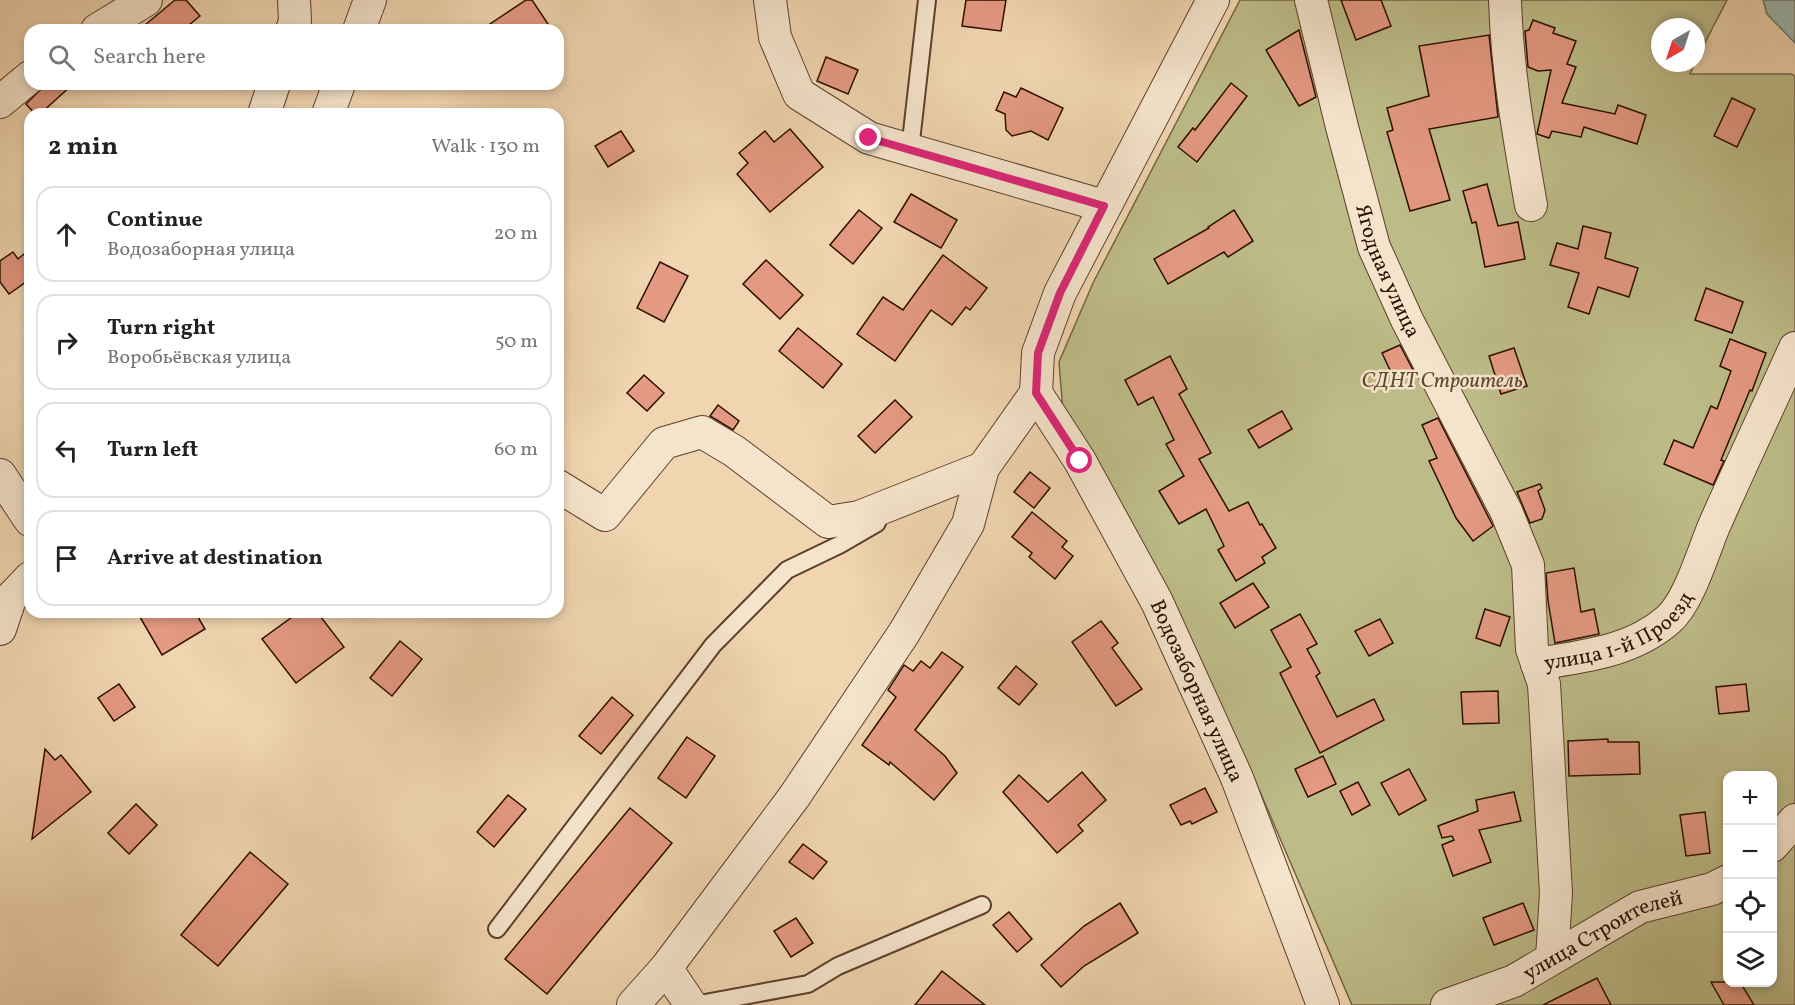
<!DOCTYPE html>
<meta charset="utf-8">
<style>
:root{--surface:#fff;--page:#f2f2f2;--text:#222;--muted:#767676;--line:#e0e0e0}
body{margin:0;font-family:Vollkorn,serif;background:var(--page);color:var(--text)}
.controls{position:absolute;right:18px;bottom:18px;display:grid;overflow:hidden;border-radius:12px;box-shadow:0 3px 9px #0003}
.controls button{width:54px;height:54px;display:grid;place-items:center;padding:0;border:0;border-bottom:2px solid var(--line);background:var(--surface);color:var(--text);font:30px sans-serif}
.compass{position:absolute;left:1651px;top:18px;width:54px;height:54px;border-radius:50%;background:var(--surface);box-shadow:0 3px 9px #0003;rotate:219deg}
.stop{position:absolute;width:18px;height:18px;margin:-14px;border:4px solid #db2777;border-radius:50%;background:#fff}
.stop.end{background:#db2777;border-color:#fff;box-shadow:0 2px 6px #0008}
.list{margin:0;padding:0;list-style:none}
h2{display:flex;justify-content:space-between;align-items:center;height:78px;margin:0;padding:0 24px;font-size:26px}
h2 small{font-size:20px;font-weight:400;color:var(--muted)}
.list li{display:grid;grid-template-columns:39px 1fr auto;gap:18px;align-items:center;box-sizing:border-box;height:96px;margin:0 12px 12px;padding:0 12px;border:2px solid var(--line);border-radius:18px}
.list b{display:block;font-size:22px;white-space:nowrap}
.list p{margin:0;font-size:20px;white-space:nowrap;color:var(--muted)}
.list em{font-size:20px;font-style:normal;color:var(--muted)}
.icon{flex:none;width:33px;height:33px;fill:none;stroke:currentColor;stroke-width:2;stroke-linecap:round;stroke-linejoin:round}
.map{position:relative;flex:none;width:1795px;height:1005px;overflow:hidden}
.search{position:absolute;background:var(--surface);box-shadow:0 3px 9px #0003;left:24px;top:24px;width:540px;height:66px;display:flex;align-items:center;gap:15px;box-sizing:border-box;padding:0 21px;border-radius:18px;color:var(--muted);font-size:22px}
.panel{position:absolute;background:var(--surface);box-shadow:0 3px 9px #0003;left:24px;top:108px;width:540px;height:510px;border-radius:18px}
.map>svg:first-child{display:block}
.green{fill:#bdbc88;stroke:#746544;stroke-width:1.5;fill-rule:evenodd}
.water{fill:#9bb8b1;stroke:#6f746a;stroke-width:1.5}
.building{fill:#e49982;stroke:#2c0e00;stroke-width:1.5}
.lines{fill:none;stroke-linecap:round;stroke-linejoin:round}
.service-casing{stroke:#5d402c;stroke-width:20}
.minor-casing{stroke:#5d402c;stroke-width:34}
.service{stroke:#f5e4cc;stroke-width:16}
.minor{stroke:#f5e4cc;stroke-width:32}
.route{stroke:#db2777;stroke-width:8}
.labels{text-anchor:middle;stroke-width:5;stroke-linejoin:round;paint-order:stroke}
.street-label{font-size:21px;fill:#2c0e00;stroke:#f5e4cc}
.park-label{font-size:21px;font-style:italic;fill:#5f4b30;stroke:#f5e4cc}
</style>
<div class="map">
<svg width="1795" height="1005" viewBox="0 0 1795 1005">
<rect width="100%" height="100%" fill="#f0d5b0"/>
<filter id="stains"><feTurbulence type="fractalNoise" baseFrequency=".00333" numOctaves="4"/><feColorMatrix values="0 0 0 0 .2 0 0 0 0 .09 0 0 0 0 .02 0 0 0 .5 -.17"/></filter>
<radialGradient id="worn" r=".72"><stop offset=".6" stop-color="#630" stop-opacity="0"/><stop offset="1" stop-color="#630" stop-opacity=".3"/></radialGradient>
<path class="green" d="M1240,0H1727L1696,60V27H1660V63H1695L1690,74H1791L1795,76V1005H1352L1251,771L1064,425L1059,362L1093,283ZM1728,776H1772V982H1728Z"/>
<polygon class="water" points="1763,0 1795,0 1795,43 1767,14"/>
<g class="building">
<polygon points="175,0 186,0 200,16 183,30 139,30"/>
<polygon points="526,0 532,0 552,30 481,30"/>
<polygon points="966,0 1006,0 1001,31 962,26"/>
<polygon points="1341,0 1381,0 1391,26 1356,40"/>
<polygon points="1533,20 1555,28 1553,33 1576,41 1567,64 1576,67 1562,103 1615,114 1618,105 1646,115 1637,144 1584,127 1581,137 1552,131 1549,138 1537,134 1551,70 1538,71 1528,67 1525,31 1529,30"/>
<polygon points="1299,30 1316,97 1299,106 1266,50"/>
<polygon points="1489,35 1498,117 1429,129 1450,200 1410,211 1387,132 1393,130 1387,108 1429,96 1419,46"/>
<polygon points="826,57 858,70 848,94 817,81"/>
<polygon points="1231,83 1247,96 1197,162 1178,147 1193,128 1195,130"/>
<polygon points="46,84 73,84 40,114 35,114 26,104"/>
<polygon points="1021,88 1063,108 1048,140 1031,131 1012,136 1006,130 1005,114 996,110 1004,92 1016,97"/>
<polygon points="1732,98 1755,109 1737,147 1714,136"/>
<polygon points="790,129 823,167 770,212 737,174 748,163 739,153 765,131 774,142"/>
<polygon points="621,131 634,151 608,167 595,146"/>
<polygon points="1487,184 1498,226 1518,222 1525,259 1485,267 1476,222 1472,223 1463,191"/>
<polygon points="911,194 957,220 941,248 894,222"/>
<polygon points="859,210 882,228 853,264 830,245"/>
<polygon points="1234,210 1253,241 1228,257 1224,252 1168,284 1154,259 1209,228 1208,227"/>
<polygon points="1583,226 1611,233 1605,258 1638,268 1629,297 1598,287 1589,314 1568,307 1579,273 1550,265 1557,243 1578,249"/>
<polygon points="30,249 30,279 9,294 0,282 0,261 13,252 18,259"/>
<polygon points="943,255 987,288 970,310 966,307 952,325 931,310 895,361 857,334 883,297 903,310"/>
<polygon points="766,260 803,295 780,319 743,284"/>
<polygon points="660,262 688,276 664,322 637,308"/>
<polygon points="1706,288 1743,302 1732,333 1695,320"/>
<polygon points="798,328 842,364 823,388 779,351"/>
<polygon points="1730,339 1766,353 1752,391 1750,390 1721,460 1724,461 1713,485 1664,464 1674,440 1693,448 1711,406 1717,409 1731,371 1720,366"/>
<polygon points="1400,345 1414,372 1395,381 1382,353"/>
<polygon points="1514,348 1527,386 1501,394 1489,356"/>
<polygon points="1170,356 1187,389 1179,394 1211,453 1199,459 1229,511 1248,502 1260,525 1262,524 1276,548 1262,557 1265,563 1236,581 1218,550 1224,546 1206,509 1179,524 1159,491 1184,476 1166,444 1174,440 1153,397 1138,405 1125,380"/>
<polygon points="644,375 664,393 647,411 627,393"/>
<polygon points="895,400 912,417 875,453 858,436"/>
<polygon points="718,405 739,421 733,430 710,416"/>
<polygon points="1282,411 1292,429 1259,448 1248,430"/>
<polygon points="1438,418 1493,526 1473,541 1456,518 1429,461 1437,458 1422,425"/>
<polygon points="1030,472 1050,488 1034,508 1014,492"/>
<polygon points="1540,484 1542,488 1538,491 1545,510 1542,519 1530,523 1517,492"/>
<polygon points="1032,512 1067,541 1062,547 1073,556 1055,579 1029,557 1032,553 1012,537"/>
<polygon points="1574,568 1581,612 1594,609 1599,634 1555,643 1548,601 1546,573"/>
<polygon points="1253,583 1269,607 1235,628 1220,603"/>
<polygon points="1485,609 1510,617 1500,646 1476,638"/>
<polygon points="137,612 195,612 205,629 162,655"/>
<polygon points="299,612 317,612 344,647 296,683 262,639"/>
<polygon points="1300,614 1317,644 1307,649 1320,673 1316,676 1337,717 1374,699 1384,720 1320,753 1280,673 1291,667 1271,630"/>
<polygon points="1380,619 1393,643 1369,656 1355,631"/>
<polygon points="1101,621 1118,643 1112,648 1142,689 1116,706 1072,642"/>
<polygon points="400,641 422,659 392,696 370,678"/>
<polygon points="942,652 963,667 915,730 945,756 957,773 934,800 890,762 889,765 862,745 896,697 888,690 904,665 913,671 921,661 930,668"/>
<polygon points="1016,666 1037,684 1019,705 998,688"/>
<polygon points="119,684 135,707 114,721 98,698"/>
<polygon points="1746,684 1749,711 1719,714 1716,687"/>
<polygon points="1498,691 1499,723 1463,724 1461,692"/>
<polygon points="612,697 633,715 601,754 579,736"/>
<polygon points="687,737 715,756 686,798 658,778"/>
<polygon points="1608,739 1608,742 1639,742 1640,774 1569,776 1568,741"/>
<polygon points="45,749 55,760 61,755 91,792 32,839"/>
<polygon points="1323,756 1336,784 1308,797 1295,769"/>
<polygon points="1409,769 1426,800 1399,815 1381,783"/>
<polygon points="1082,772 1106,800 1078,825 1083,831 1057,853 1003,792 1019,775 1048,802"/>
<polygon points="1358,782 1370,805 1352,815 1340,791"/>
<polygon points="1205,788 1217,812 1192,824 1190,821 1181,825 1170,805"/>
<polygon points="1514,792 1521,821 1479,830 1491,862 1453,876 1442,845 1454,840 1452,836 1442,838 1438,826 1478,811 1476,800"/>
<polygon points="508,795 526,809 494,847 477,832"/>
<polygon points="136,804 157,825 129,854 108,833"/>
<polygon points="630,808 672,843 547,994 505,959"/>
<polygon points="1705,812 1710,853 1686,856 1680,815"/>
<polygon points="803,844 827,862 813,879 789,862"/>
<polygon points="250,852 288,884 218,966 181,935"/>
<polygon points="1120,903 1138,933 1084,966 1061,987 1041,965 1084,926"/>
<polygon points="1523,903 1534,930 1494,945 1483,918"/>
<polygon points="1009,912 1032,939 1017,952 993,925"/>
<polygon points="796,918 813,943 791,957 774,931"/>
<polygon points="942,971 985,1005 915,1005"/>
<polygon points="1597,978 1611,1005 1543,1005"/>
<polygon points="1711,982 1740,982 1754,1005 1724,1005"/>
</g>
<g class="lines">
<defs>
<g id="service">
<polyline points="910,150 927,0"/>
<polyline points="497,929 713,645 787,570 839,545 877,523"/>
<polyline points="694,1005 808,984 838,966 982,905"/>
</g>
<g id="minor">
<polyline points="770,0 775,37 799,94 869,138 1104,206"/>
<path id="s1" d="M1311,0L1342,127L1374,247L1407,320L1506,511L1528,565L1532,649L1544,684L1556,893L1552,958"/>
<path d="M1505,0C1507,69 1519,137 1531,205"/>
<polyline points="97,30 146,0"/>
<polyline points="292,30 295,21 294,0"/>
<polyline points="359,30 370,0"/>
<polyline points="0,102 30,77"/>
<polyline points="264,114 274,84"/>
<polyline points="328,114 339,84"/>
<path id="s2" d="M1036,393L1080,461L1157,602L1237,778L1323,1005"/>
<polyline points="1036,393 1038,353 1060,293 1213,0"/>
<polyline points="0,475 30,520"/>
<polyline points="558,486 605,515 664,443 702,432 734,451 828,522 859,517 983,468"/>
<polyline points="0,629 10,599 30,578"/>
<path id="s3" d="M1537,664C1584,656 1631,652 1668,620C1689,602 1703,552 1714,526C1740,467 1768,408 1795,348"/>
<polyline points="1772,846 1795,820"/>
<polyline points="666,968 691,1005"/>
<polyline points="633,1005 666,968 794,797 904,633 968,524 983,468 1036,393"/>
<path id="s4" d="M1447,1005L1514,981L1640,907L1712,889L1728,881"/>
</g>
</defs>
<use href="#service" class="service-casing"/>
<use href="#minor" class="minor-casing"/>
<use href="#service" class="service"/>
<use href="#minor" class="minor"/>
</g>
<g class="lines">
<polyline class="route" points="869,138 1104,206 1060,293 1038,353 1036,393 1080,461"/>
</g>
<g class="labels">
<g class="street-label">
<text dy="7" stroke="none"><textPath href="#s1" startOffset="282">Ягодная улица</textPath></text>
<text dy="7" stroke="none"><textPath href="#s3" startOffset="90">улица 1-й Проезд</textPath></text>
<text dy="7" stroke="none"><textPath href="#s2" startOffset="339">Водозаборная улица</textPath></text>
<text dy="7" stroke="none"><textPath href="#s4" startOffset="172">улица Строителей</textPath></text>
</g>
<g class="park-label">
<text x="1442" y="387">СДНТ Строитель</text>
</g>
</g>
<rect width="100%" height="100%" filter="url(#stains)"/>
<rect width="100%" height="100%" fill="url(#worn)"/>
</svg>
<div class="controls">
<button>+</button>
<button>−</button>
<button><svg class="icon" aria-label="locate" viewBox="0 0 24 24"><circle cx="12" cy="12" r="6"/><path d="M12 2v4M12 18v4M2 12h4M18 12h4"/></svg></button>
<button><svg class="icon" aria-label="layers" viewBox="0 0 24 24"><path d="M12 4l9 5-9 5-9-5zM3 14l9 5 9-5"/></svg></button>
</div>
<svg class="compass" viewBox="-18 -18 36 36"><path d="M0-13l5 13h-10z" fill="#e53935"/><path d="M0 13l5-13h-10z" fill="#767676"/></svg>
<div class="stop" style="left:1080px;top:461px"></div>
<div class="stop end" style="left:869px;top:138px"></div>
<div class="search"><svg class="icon" aria-label="search" viewBox="0 0 24 24"><circle cx="10" cy="10" r="6"/><path d="M15 15l6 6"/></svg>Search here</div>
<section class="panel">
<h2>2 min<small>Walk · 130 m</small></h2>
<ul class="list">
<li><svg class="icon" aria-label="ahead" viewBox="0 0 24 24"><path d="M12 20V5M6 11l6-6 6 6"/></svg><div><b>Continue</b><p>Водозаборная улица</p></div><em>20 m</em></li>
<li><svg class="icon" aria-label="right" viewBox="0 0 24 24"><path d="M7 20v-9h11M14 6l5 5-5 5"/></svg><div><b>Turn right</b><p>Воробьёвская улица</p></div><em>50 m</em></li>
<li><svg class="icon" aria-label="left" viewBox="0 0 24 24"><path d="M17 20v-9H6M10 6l-5 5 5 5"/></svg><div><b>Turn left</b></div><em>60 m</em></li>
<li><svg class="icon" aria-label="arrive" viewBox="0 0 24 24"><path d="M6 21V4h12l-3 4 3 4H6"/></svg><div><b>Arrive at destination</b></div></li>
</ul>
</section>
</div>
